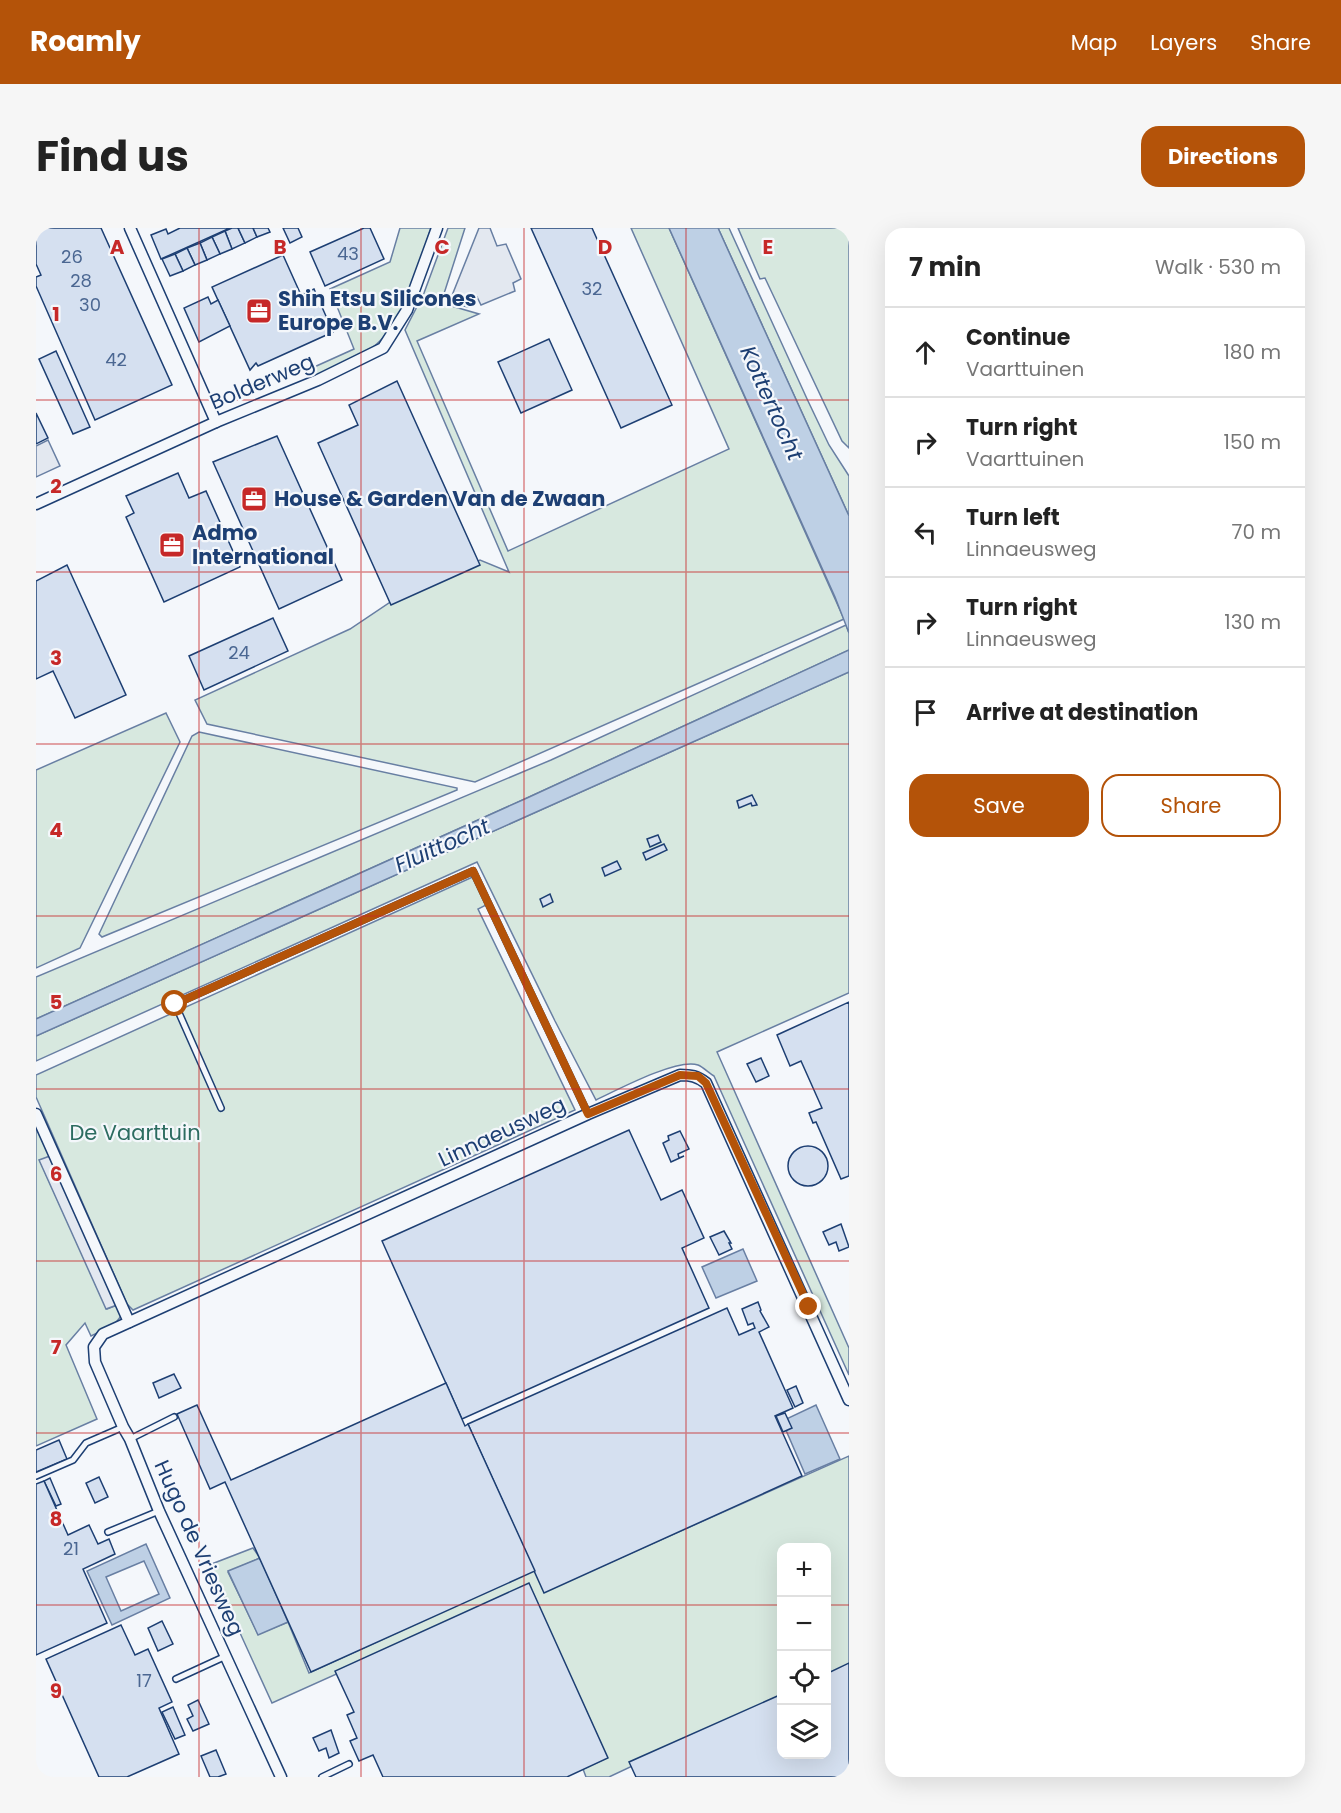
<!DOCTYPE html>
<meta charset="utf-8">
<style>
:root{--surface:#fff;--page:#f6f6f6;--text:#222;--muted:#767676;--line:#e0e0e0;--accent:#b45309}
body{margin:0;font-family:Poppins,sans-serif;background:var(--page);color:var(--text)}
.controls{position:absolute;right:18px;bottom:18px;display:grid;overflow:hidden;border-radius:12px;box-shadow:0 6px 24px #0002}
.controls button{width:54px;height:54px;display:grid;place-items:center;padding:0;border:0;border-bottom:2px solid var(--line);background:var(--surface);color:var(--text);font:30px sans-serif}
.stop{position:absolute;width:18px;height:18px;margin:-14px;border:4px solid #b45309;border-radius:50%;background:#fff}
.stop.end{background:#b45309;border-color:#fff;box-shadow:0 2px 6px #0008}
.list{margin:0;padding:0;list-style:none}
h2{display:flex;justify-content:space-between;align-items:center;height:78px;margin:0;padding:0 24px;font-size:26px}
h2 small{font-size:20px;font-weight:400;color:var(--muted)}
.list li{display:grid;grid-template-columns:39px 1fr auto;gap:18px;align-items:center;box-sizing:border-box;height:90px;padding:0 24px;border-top:2px solid var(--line)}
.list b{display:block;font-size:22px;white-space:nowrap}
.list p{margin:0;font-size:20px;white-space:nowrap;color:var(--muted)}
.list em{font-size:20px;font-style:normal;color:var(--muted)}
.actions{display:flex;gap:12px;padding:18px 24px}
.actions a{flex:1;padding:14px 0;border:2px solid var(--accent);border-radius:18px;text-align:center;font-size:21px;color:var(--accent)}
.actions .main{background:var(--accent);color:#fff}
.icon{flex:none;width:33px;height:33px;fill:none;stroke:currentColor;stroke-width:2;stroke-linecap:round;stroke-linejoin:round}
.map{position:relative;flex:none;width:813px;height:1549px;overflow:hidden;border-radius:18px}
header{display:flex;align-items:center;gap:36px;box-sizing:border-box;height:84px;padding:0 30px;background:var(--accent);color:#fff}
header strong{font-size:28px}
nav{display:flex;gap:33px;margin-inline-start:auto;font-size:21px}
.intro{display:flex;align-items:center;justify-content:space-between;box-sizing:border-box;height:144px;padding:0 36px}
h1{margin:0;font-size:42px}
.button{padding:15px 27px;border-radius:18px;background:var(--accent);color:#fff;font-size:21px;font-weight:700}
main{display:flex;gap:36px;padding:0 36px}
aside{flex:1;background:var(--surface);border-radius:18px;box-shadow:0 6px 24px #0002}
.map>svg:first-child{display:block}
.green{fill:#d7e8df;stroke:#687fa3;stroke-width:1.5}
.parking{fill:#e3e8f0;stroke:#687fa3;stroke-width:1.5}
.water{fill:#bed0e5;stroke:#687fa3;stroke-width:1.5;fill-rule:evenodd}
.building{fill:#d5e0f0;stroke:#1d3f73;stroke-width:1.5}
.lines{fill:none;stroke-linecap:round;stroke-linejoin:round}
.service-casing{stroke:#1d3f73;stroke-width:8}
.minor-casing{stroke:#1d3f73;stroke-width:13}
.service{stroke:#f4f7fb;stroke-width:5}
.minor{stroke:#f4f7fb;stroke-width:10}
.route{stroke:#b45309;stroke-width:8}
.grid{fill:none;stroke:#c62828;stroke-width:1.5;stroke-opacity:0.55}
.labels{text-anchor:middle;stroke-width:4.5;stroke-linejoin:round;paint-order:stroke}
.number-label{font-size:18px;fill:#4b6792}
.poi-label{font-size:21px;font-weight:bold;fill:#1d3f73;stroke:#f4f7fb;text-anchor:start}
.street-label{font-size:21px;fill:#1d3f73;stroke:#f4f7fb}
.park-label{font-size:21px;fill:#2c6c60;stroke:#f4f7fb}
.water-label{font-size:22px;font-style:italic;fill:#1d3f73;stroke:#f4f7fb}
.grid-label{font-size:20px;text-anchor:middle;font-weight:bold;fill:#c62828;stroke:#f4f7fb;stroke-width:4.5;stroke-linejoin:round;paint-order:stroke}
</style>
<header>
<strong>Roamly</strong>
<nav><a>Map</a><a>Layers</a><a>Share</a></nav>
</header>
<div class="intro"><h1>Find us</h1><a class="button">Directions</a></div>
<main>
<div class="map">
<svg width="813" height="1549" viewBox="0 0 813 1549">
<rect width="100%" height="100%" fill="#f4f7fb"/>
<g class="green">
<path d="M364,0H395C380,43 370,99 329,125C314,135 295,142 279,150L276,140L318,121L294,61L354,34Z"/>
<polygon points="412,0 429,0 405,75 443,86 381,113 472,323 693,221 595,0 633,0 808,391 439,554 171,496 159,472 314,401 356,373 444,332 473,344 369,102 388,65"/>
<polygon points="682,0 693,0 772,173 793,217 813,248 813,288"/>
<polygon points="702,0 801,0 813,2 813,220 806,213 729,50 724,51"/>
<polygon points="810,397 813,405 813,422 491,570 0,791 0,749 515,532"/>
<path d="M813,444V765L681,824L813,1120V1147L678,848C673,845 667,839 662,837C641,830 581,862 560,872L519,793L441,634L0,833V808Z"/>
<polygon points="130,485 144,514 44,720 0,740 0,542"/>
<polygon points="163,504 421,560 421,562 66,709 63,706 156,508"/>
<polygon points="441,647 454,675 442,681 539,882 97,1082 91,1076 0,869 0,847"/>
<polygon points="0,897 14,928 4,933 71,1081 81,1077 85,1088 78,1097 55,1108 49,1095 30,1117 61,1191 0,1218"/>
<polygon points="813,1228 813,1437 791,1447 790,1320 746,1320 745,1468 573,1549 550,1549 547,1541 571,1530 494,1359 236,1475 173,1337 217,1320 224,1330 192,1344 222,1406 252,1394 273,1445 500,1341 510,1363"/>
</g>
<g class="parking">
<polygon points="443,0 454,0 461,18 470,16 485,51 477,55 479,63 445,77 441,69 435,71 433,79 413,75"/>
<polygon points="12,212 24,238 0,249 0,218"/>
<polygon points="14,928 81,1077 70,1081 3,932"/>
</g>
<g class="water">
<polygon points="633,0 682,0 813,288 813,405 799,369"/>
<polygon points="813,422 813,444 0,808 0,791 491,570"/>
<polygon points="707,1021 721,1053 680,1070 666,1039"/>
<polygon points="780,1177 804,1231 769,1246 746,1193"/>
<path d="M110,1316L134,1370L76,1397L51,1343ZM108,1333L123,1366L85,1383L70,1349Z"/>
<polygon points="224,1330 252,1394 222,1407 192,1343"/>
</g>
<g class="building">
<polygon points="0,0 65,0 136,157 59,192 0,58 0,49 5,47 0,36"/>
<polygon points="144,0 194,0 125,31 115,7 130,1 132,6"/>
<polygon points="196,0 202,0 209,15 196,21 189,3"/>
<polygon points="202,0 217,0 221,9 209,15"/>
<polygon points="217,0 232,0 234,4 221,9"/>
<polygon points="247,0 262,0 266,9 254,15"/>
<polygon points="328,0 334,0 348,31 289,58 274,24"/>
<polygon points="495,0 556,0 636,177 585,200"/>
<polygon points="189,3 196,21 184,26 176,9"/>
<polygon points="176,9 184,26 171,32 164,15"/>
<polygon points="164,15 171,32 159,37 151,20"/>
<polygon points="151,20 159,37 147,43 139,26"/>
<polygon points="139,26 147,43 134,48 126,31"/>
<polygon points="247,27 265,67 278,61 297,104 222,138 220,135 214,142 176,59"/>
<polygon points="172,69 175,76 182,72 194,98 163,114 148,80"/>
<polygon points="513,111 536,162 485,185 462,134"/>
<polygon points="20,123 54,199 37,206 3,131"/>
<polygon points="361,153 444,337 355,377 282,215 322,197 313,177"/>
<polygon points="0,185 12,210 0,216"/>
<polygon points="241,208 306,352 243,381 177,234"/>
<polygon points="142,245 153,270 170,263 204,339 128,374 90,289 98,285 90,268"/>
<polygon points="31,337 90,467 39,490 17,443 0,451 0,353"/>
<polygon points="237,390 252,423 168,462 153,428"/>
<polygon points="716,567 721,577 716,578 715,575 703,580 701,573"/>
<polygon points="622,607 625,614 614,619 611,611"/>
<polygon points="628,616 631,622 610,632 607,625"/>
<polygon points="581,633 585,641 569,648 566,640"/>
<polygon points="514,666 517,674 507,679 504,671"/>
<polygon points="813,774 813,948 805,951 780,894 777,895 773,885 786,880 765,833 754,838 741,807"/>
<polygon points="725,830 733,848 720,854 711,836"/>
<polygon points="593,902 625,972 646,962 668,1010 646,1020 673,1080 426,1191 346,1013"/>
<polygon points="644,903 653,921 642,926 643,930 648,928 635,934 627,915 633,912 632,908"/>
<circle cx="772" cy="938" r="20"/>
<polygon points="805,996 813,1019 803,1023 800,1014 793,1017 787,1004"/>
<polygon points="688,1003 695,1015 693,1015 696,1021 683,1027 674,1009"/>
<polygon points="722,1074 725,1082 724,1083 733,1099 723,1104 757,1180 739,1188 766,1248 508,1365 432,1196 691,1080 703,1107 719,1100 717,1095 712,1097 706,1081"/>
<polygon points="138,1146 145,1160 123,1170 117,1155"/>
<polygon points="410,1155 429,1198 432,1196 499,1343 275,1444 189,1254 174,1261 141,1186 161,1177 195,1252"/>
<polygon points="760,1158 767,1175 759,1179 751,1162"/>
<polygon points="749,1185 756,1200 747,1204 740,1188"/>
<polygon points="23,1212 31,1231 0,1244 0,1222"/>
<polygon points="63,1249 72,1269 59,1275 50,1255"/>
<polygon points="14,1250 25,1276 20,1278 8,1253"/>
<polygon points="8,1253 32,1307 53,1297 62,1316 73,1311 79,1326 47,1341 71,1395 0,1427 0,1256"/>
<polygon points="493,1355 572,1530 531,1549 347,1549 337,1527 323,1533 314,1513 321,1510 311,1487 318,1484 299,1443"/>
<polygon points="126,1393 137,1416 122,1423 112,1400"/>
<polygon points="85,1397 99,1427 112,1421 136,1474 123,1480 143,1526 91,1549 63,1549 10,1431"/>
<polygon points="813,1435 813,1549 600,1549 593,1534 746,1466 746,1526 790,1526 790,1446"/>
<polygon points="162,1472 173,1496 157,1503 151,1491 157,1488 152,1477"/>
<polygon points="137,1479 149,1507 139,1511 126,1484"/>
<polygon points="295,1502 303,1525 293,1530 290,1520 283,1523 277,1510"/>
<polygon points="180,1522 190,1546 182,1549 174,1549 165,1528"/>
</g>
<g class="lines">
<defs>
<g id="service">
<polyline points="185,880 139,776 437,643 552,886"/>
<polyline points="94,1211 138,1189"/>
<polyline points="0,1248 37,1232 50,1215 87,1199"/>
<polyline points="72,1304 123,1283"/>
<polyline points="140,1451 190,1428"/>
<polyline points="286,1549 313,1536"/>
</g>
<g id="minor">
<polyline points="94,0 180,194"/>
<polyline points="0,276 180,194 282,152 347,120 371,82 401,0"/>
<polyline points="0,886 93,1094"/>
<path d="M245,1549L123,1283L94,1211L87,1199L59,1134L58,1119L67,1106L552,886L644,847C655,847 661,848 670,855L813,1172"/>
</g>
</defs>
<use href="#service" class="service-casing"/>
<use href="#minor" class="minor-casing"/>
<use href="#service" class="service"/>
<use href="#minor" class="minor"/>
</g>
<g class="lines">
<polyline class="route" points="139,776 437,643 552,886 644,847 662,848 670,855 773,1079"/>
</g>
<path class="grid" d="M163,0V1549M325,0V1549M488,0V1549M650,0V1549M0,172H813M0,344H813M0,516H813M0,688H813M0,861H813M0,1033H813M0,1205H813M0,1377H746M790,1377H813"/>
<defs>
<symbol id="office-square" viewBox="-11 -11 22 22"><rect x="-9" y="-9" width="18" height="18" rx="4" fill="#c62828" stroke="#f4f7fb"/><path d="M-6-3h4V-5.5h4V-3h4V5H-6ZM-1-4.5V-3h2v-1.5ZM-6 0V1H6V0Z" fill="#fff"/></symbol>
</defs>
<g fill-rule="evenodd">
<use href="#office-square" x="208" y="68" width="30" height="30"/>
<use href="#office-square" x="203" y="256" width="30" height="30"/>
<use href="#office-square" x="121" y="302" width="30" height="30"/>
</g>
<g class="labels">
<g class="number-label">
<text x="312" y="32">43</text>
<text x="36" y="35">26</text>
<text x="45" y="59">28</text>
<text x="556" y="67">32</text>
<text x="54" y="83">30</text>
<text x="80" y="138">42</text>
<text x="203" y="431">24</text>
<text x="35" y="1327">21</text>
<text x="108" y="1459">17</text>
</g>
<g class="poi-label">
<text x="242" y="78">Shin Etsu Silicones<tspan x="242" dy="24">Europe B.V.</tspan></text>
<text x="238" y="278">House &amp; Garden Van de Zwaan</text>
<text x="156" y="312">Admo<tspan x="156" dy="24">International</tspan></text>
</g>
<g class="street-label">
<text transform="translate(226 154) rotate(-23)" y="7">Bolderweg</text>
<text transform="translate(466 904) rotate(-25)" y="7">Linnaeusweg</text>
<text transform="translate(163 1320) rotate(66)" y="7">Hugo de Vriesweg</text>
</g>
<g class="park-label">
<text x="99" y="912">De Vaarttuin</text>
</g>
<g class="water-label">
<text transform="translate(736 175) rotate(66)" y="8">Kottertocht</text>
<text transform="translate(406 617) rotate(-24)" y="8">Fluittocht</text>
</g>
</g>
<g class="grid-label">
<text x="81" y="26">A</text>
<text x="244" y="26">B</text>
<text x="406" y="26">C</text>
<text x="569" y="26">D</text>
<text x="732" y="26">E</text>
<text x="20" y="93">1</text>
<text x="20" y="265">2</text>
<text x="20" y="437">3</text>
<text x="20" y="609">4</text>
<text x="20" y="781">5</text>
<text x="20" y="953">6</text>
<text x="20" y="1126">7</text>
<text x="20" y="1298">8</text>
<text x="20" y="1470">9</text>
</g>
</svg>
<div class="controls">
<button>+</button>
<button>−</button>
<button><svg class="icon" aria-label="locate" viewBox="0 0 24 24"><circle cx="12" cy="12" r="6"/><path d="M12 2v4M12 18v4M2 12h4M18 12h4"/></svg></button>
<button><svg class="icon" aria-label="layers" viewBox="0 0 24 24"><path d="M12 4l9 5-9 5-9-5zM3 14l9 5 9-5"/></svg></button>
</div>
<div class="stop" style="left:139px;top:776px"></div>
<div class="stop end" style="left:773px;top:1079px"></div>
</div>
<aside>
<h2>7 min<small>Walk · 530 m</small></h2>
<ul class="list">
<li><svg class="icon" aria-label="ahead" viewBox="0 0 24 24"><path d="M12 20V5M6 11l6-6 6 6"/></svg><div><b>Continue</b><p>Vaarttuinen</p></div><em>180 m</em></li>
<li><svg class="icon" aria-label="right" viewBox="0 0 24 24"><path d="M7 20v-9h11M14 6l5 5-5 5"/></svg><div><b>Turn right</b><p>Vaarttuinen</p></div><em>150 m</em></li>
<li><svg class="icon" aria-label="left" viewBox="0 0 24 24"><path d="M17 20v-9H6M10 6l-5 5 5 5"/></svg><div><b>Turn left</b><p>Linnaeusweg</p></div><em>70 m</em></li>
<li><svg class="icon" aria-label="right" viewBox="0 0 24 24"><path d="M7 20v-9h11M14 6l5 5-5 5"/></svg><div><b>Turn right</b><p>Linnaeusweg</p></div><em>130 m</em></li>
<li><svg class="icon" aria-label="arrive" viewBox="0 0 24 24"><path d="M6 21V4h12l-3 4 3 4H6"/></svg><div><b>Arrive at destination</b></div></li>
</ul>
<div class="actions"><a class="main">Save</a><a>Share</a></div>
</aside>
</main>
